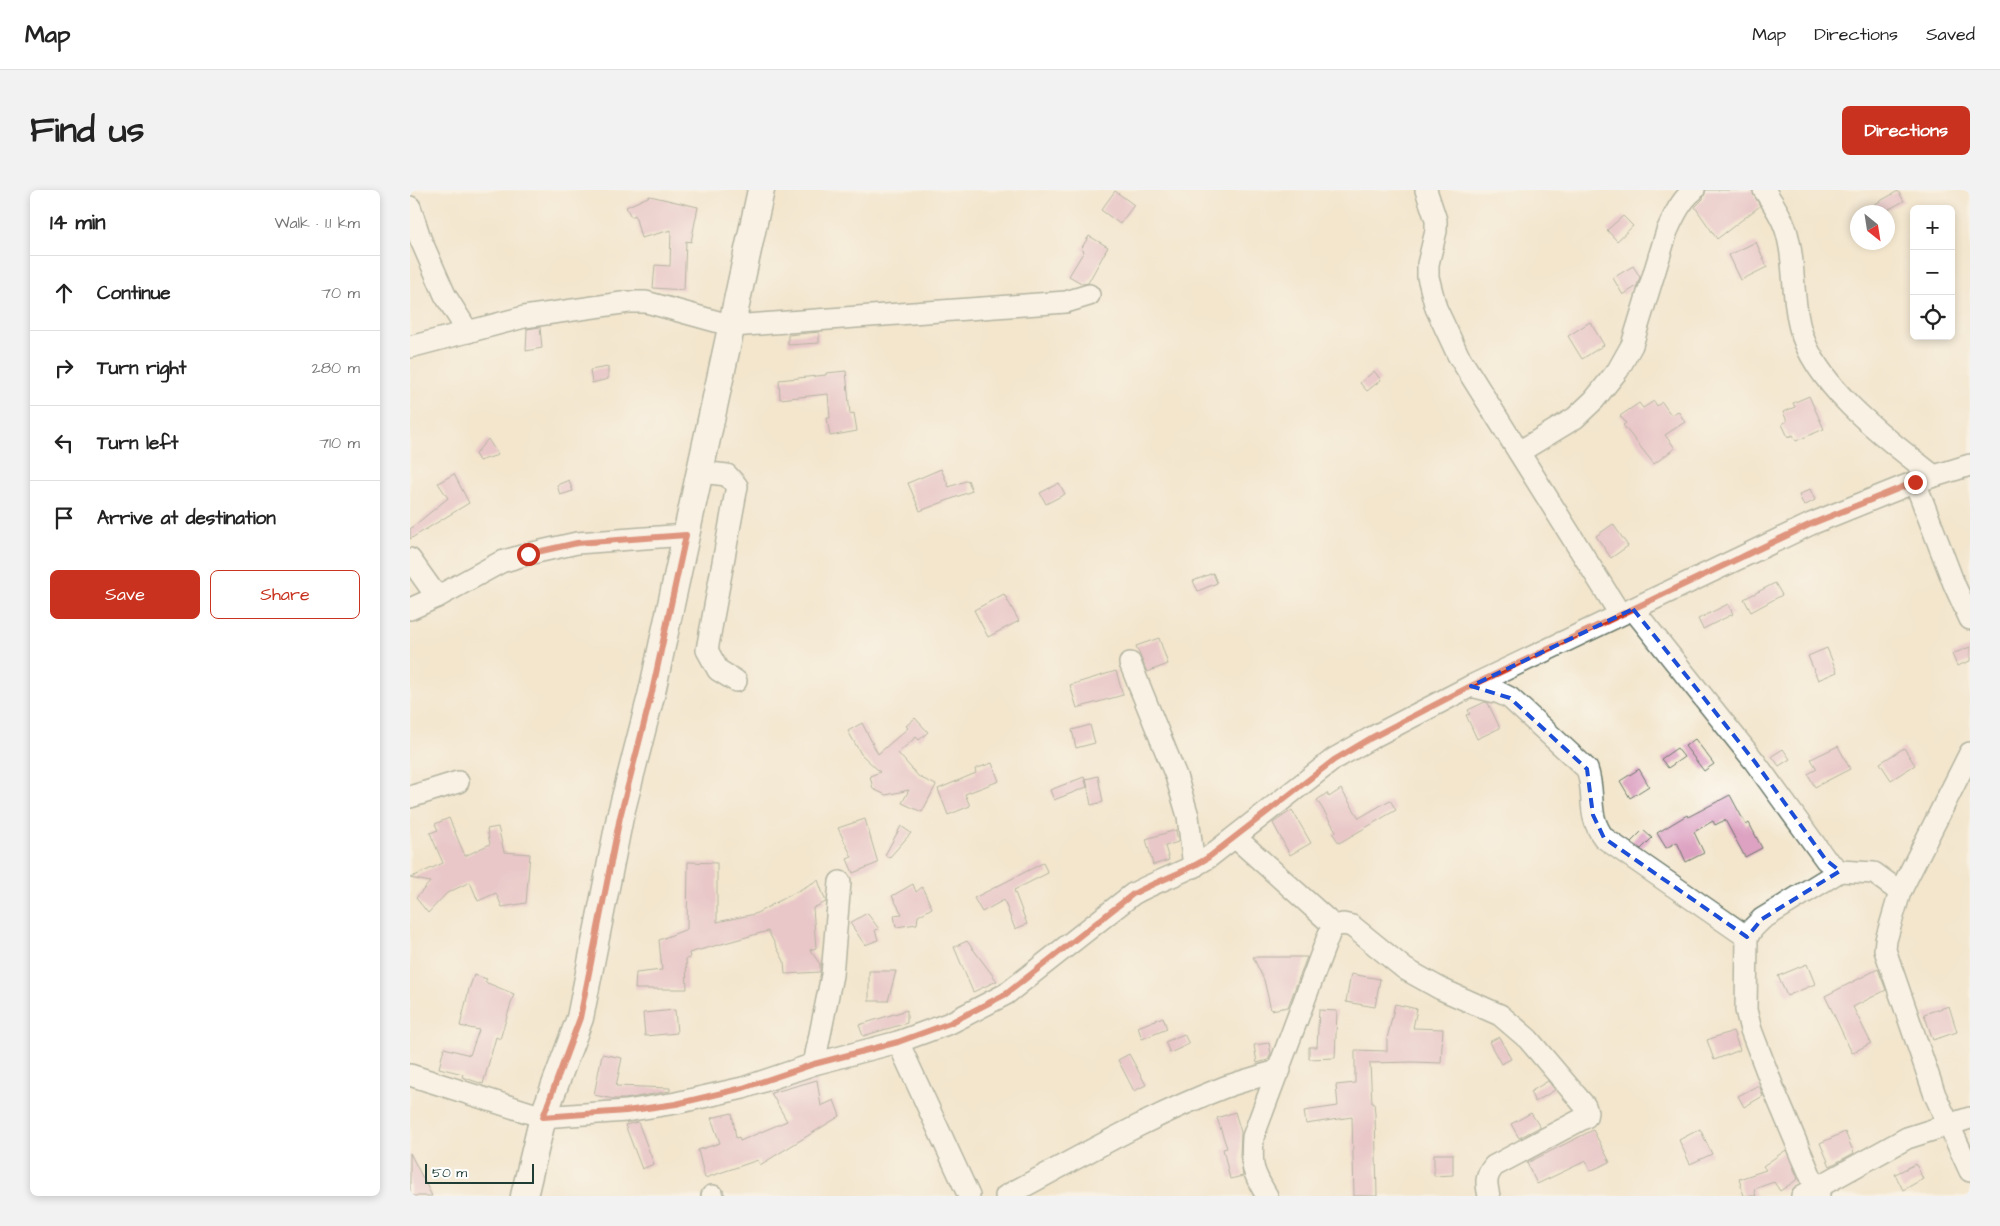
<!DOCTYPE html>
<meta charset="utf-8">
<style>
:root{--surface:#fff;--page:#f2f2f2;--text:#222;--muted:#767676;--line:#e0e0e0;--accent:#c8321e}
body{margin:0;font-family:"Architects Daughter",sans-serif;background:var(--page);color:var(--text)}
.controls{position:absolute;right:15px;top:15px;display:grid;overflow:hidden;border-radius:8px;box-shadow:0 2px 8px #0003}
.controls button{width:45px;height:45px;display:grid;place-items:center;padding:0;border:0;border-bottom:1px solid var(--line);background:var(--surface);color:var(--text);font:25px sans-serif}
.compass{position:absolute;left:1440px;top:15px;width:45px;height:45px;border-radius:50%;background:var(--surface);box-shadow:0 2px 8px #0003;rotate:150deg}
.scale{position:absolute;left:15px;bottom:12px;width:109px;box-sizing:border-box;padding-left:5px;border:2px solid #1f3d34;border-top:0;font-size:14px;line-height:18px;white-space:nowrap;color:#1f3d34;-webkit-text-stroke:4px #fff;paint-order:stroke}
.stop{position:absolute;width:15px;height:15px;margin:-11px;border:4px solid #c8321e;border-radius:50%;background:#fff}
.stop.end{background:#c8321e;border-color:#fff;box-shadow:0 1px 5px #0008}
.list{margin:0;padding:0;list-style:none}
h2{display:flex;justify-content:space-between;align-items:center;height:65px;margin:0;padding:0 20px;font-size:21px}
h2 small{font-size:16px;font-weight:400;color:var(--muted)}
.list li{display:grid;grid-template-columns:32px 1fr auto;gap:15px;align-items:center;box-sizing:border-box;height:75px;padding:0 20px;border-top:1px solid var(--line)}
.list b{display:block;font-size:19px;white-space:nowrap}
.list em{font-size:16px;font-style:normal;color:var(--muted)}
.actions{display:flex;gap:10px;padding:15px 20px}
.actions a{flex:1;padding:11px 0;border:1px solid var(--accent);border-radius:8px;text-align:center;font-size:18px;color:var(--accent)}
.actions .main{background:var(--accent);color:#fff}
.icon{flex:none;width:28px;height:28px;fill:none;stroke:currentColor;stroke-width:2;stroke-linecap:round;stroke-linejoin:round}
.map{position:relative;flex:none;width:1560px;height:1006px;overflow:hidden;border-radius:8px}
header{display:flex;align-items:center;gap:30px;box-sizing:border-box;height:70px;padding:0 25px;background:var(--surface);border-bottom:1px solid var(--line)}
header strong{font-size:24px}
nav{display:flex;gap:28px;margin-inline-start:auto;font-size:18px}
.intro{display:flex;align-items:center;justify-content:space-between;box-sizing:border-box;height:120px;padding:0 30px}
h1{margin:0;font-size:35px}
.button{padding:12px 22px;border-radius:8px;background:var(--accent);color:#fff;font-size:18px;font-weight:700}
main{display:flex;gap:30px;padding:0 30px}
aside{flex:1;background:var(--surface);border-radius:8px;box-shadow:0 2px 8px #0003}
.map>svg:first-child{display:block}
.building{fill:#dda2c1}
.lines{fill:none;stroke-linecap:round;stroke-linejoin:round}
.minor-casing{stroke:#69786a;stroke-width:24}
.major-casing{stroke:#69786a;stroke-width:29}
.minor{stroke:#fff;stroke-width:21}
.major{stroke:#fff;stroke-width:26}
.route{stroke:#c8321e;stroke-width:6}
.marked{fill:none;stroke:#1d4ed8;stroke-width:4;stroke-dasharray:10 6;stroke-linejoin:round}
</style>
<header>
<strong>Map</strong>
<nav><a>Map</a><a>Directions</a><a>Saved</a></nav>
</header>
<div class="intro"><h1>Find us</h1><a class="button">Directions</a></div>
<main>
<aside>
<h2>14 min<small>Walk · 1.1 km</small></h2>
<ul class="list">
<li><svg class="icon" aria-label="ahead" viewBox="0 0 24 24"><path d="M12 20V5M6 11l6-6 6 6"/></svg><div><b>Continue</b></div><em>70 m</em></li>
<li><svg class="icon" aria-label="right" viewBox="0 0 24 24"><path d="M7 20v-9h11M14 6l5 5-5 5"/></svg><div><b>Turn right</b></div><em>280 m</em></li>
<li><svg class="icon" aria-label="left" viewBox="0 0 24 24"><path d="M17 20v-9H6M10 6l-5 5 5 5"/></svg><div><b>Turn left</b></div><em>710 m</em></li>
<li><svg class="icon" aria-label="arrive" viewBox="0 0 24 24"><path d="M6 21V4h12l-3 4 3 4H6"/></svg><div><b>Arrive at destination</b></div></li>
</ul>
<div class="actions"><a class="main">Save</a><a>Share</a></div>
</aside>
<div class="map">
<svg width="1560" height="1006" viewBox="0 0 1560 1006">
<rect width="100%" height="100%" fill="#fff"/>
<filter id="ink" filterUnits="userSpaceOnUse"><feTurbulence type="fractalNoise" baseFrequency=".02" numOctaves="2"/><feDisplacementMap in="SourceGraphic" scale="10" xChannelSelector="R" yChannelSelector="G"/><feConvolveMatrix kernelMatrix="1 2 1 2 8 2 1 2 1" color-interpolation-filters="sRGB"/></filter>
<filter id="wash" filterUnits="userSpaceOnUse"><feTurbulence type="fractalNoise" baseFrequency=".0096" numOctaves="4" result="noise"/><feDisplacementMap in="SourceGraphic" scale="20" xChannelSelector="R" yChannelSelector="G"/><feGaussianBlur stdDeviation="1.12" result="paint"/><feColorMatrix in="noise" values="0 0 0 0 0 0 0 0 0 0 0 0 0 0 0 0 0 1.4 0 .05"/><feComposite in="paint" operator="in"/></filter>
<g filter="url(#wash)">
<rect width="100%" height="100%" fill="#f3e6cd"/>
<g id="blocks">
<g class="building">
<polygon points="1296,0 1342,0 1350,16 1307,49 1285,17 1293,9"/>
<polygon points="705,1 724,15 710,34 691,20"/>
<polygon points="1488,1 1494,11 1474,22 1451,22"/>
<polygon points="240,6 288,17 281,52 276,51 274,100 243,98 245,75 260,76 261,40 231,48 225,25 221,27 216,17"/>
<polygon points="1213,26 1223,36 1207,51 1197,40"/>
<polygon points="679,46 698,57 678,93 673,94 659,86 674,61 671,59"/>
<polygon points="1346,52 1357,77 1331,90 1319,65"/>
<polygon points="1223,76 1230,87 1227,96 1213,105 1203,88"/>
<polygon points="1180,132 1194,155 1172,169 1158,146"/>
<polygon points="130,137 132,158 116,161 117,139"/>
<polygon points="409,142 409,153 378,155 378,145"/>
<polygon points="198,177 198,189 182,193 180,180"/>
<polygon points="436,181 440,224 444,223 447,241 420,246 417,228 420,228 418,204 370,209 369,190 416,185 416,183"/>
<polygon points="964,181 971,190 957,201 950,193"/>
<polygon points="1399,206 1414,239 1386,251 1383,245 1378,247 1372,234 1377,231 1373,222 1385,217 1383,213"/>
<polygon points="1244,211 1247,216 1252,212 1261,225 1268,221 1275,232 1255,245 1265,258 1244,274 1213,235 1216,233 1210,226 1229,213 1233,218"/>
<polygon points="78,249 88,265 69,271 65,264"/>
<polygon points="531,279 539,297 558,290 562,301 510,321 498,293"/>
<polygon points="44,284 59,313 0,349 0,339 38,308 28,293"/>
<polygon points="159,290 163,301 150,305 147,295"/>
<polygon points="649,293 655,304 636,314 630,303"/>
<polygon points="1400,299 1405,310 1394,316 1389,305"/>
<polygon points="1203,334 1218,356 1201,368 1186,346"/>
<polygon points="803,383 807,393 788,401 783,391"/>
<polygon points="1365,393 1372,405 1341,422 1334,409"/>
<polygon points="594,404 609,431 578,447 564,420"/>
<polygon points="1318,414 1323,424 1293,439 1288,429"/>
<polygon points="749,448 758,474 737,482 726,456"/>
<polygon points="1560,457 1560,471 1547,476 1542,464"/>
<polygon points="1417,458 1427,482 1408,490 1398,466"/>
<polygon points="706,481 713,505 667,518 660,495"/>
<polygon points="1075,512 1078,513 1090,538 1067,549 1056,525 1060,524 1058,520"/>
<polygon points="505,528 518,542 509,550 506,547 488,563 509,587 526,595 512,622 492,613 499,600 476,605 463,599 460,586 470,582 451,564 438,541 452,533 468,564 498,538 496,536"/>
<polygon points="680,535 685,553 666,558 662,540"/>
<polygon points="1285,549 1304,574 1294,581 1275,556"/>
<polygon points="1428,556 1440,579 1405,597 1398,584 1407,579 1401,569"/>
<polygon points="1267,558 1274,567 1258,578 1251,569"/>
<polygon points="1494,558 1505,575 1481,590 1470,573"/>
<polygon points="1373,559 1380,569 1369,576 1362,566"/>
<polygon points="582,573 589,591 555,604 560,616 538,625 528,599 566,583 565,579"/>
<polygon points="1229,579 1239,596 1220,608 1210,591"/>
<polygon points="688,586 693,612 681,615 676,589"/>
<polygon points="674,587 677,597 644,610 640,600"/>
<polygon points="931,599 949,628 980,610 986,620 929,653 923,644 926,641 907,610 917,603 919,607"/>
<polygon points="1320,605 1336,635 1339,633 1352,658 1335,667 1315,630 1305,635 1303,631 1284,642 1294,663 1276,672 1267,652 1256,658 1247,643 1277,625 1278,627"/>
<polygon points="882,620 901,653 880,665 863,633"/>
<polygon points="39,628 55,666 80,654 77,639 88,637 94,662 120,664 116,713 92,717 86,703 68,711 60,692 37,703 18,723 6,708 20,692 0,688 33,673 20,643 28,640 25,634"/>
<polygon points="455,629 468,673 443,683 437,669 442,667 428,638"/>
<polygon points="491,636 501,643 479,668 475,665"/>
<polygon points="766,640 768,652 755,656 759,670 743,675 736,649"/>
<polygon points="1233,640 1242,648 1231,659 1221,652"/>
<polygon points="278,672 307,673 307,732 345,724 408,690 416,712 403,718 406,758 400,760 410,774 410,782 375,784 374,771 358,741 279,763 280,768 276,769 277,799 225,799 226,783 252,780 249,750 277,739"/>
<polygon points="633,673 638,683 604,700 617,734 605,739 594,710 572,722 564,708"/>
<polygon points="503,694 506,702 512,697 522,718 508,726 507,734 486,737 484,725 492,724 482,706"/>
<polygon points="457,723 469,739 465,740 468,750 455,755 440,733"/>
<polygon points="557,751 587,791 563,802 544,757"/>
<polygon points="843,767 897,767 878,817 861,820 854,790"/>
<polygon points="1397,774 1405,794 1377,806 1368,786"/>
<polygon points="1468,779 1476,800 1443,817 1461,853 1442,863 1415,806"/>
<polygon points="459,781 486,781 478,811 459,811"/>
<polygon points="941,784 970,789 965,817 936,812"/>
<polygon points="64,785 77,789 75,792 104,804 90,849 86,847 73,894 52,887 53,884 29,878 34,858 60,865 69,840 50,836 59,799"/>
<polygon points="985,814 1007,819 1003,838 1033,839 1031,873 1003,872 960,873 962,913 964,913 965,924 967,1006 944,1006 942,927 896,934 894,921 928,916 926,895 945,893 945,860 977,861 977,849"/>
<polygon points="1539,816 1547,842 1523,850 1514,824"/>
<polygon points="265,820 267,843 235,846 233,823"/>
<polygon points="497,820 497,833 453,846 449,835"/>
<polygon points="909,820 927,821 925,868 899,869 899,857 907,857"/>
<polygon points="753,827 757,839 732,849 728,837"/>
<polygon points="1323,841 1330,860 1304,870 1297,850"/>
<polygon points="774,844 779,854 760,863 755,852"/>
<polygon points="1089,847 1101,869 1091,874 1079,852"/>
<polygon points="859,853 861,864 858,870 847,873 844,855"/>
<polygon points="192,864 212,868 206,896 260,898 260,901 215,909 203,909 184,905"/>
<polygon points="719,864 736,895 724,901 708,870"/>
<polygon points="407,890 411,916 424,910 430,926 350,975 348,970 295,988 288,960 310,953 301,928 322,923 326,948 329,947 330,951 377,931 361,903"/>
<polygon points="1138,891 1145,900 1125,912 1120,902"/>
<polygon points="1349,895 1353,906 1334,917 1328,906"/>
<polygon points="825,922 831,942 830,966 833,986 820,989 813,959 817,958 807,928"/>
<polygon points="1121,923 1130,937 1109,948 1101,934"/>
<polygon points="228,932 244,974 232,979 215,935"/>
<polygon points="1290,939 1302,964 1280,974 1269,950"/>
<polygon points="1183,940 1200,972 1180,981 1176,971 1127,994 1117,973"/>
<polygon points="1435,942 1444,963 1420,976 1410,953"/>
<polygon points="1376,960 1388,989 1370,1001 1364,992 1344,999 1346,1006 1334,1006 1329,989 1356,980 1353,976"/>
<polygon points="0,963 22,1006 0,1006"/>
<polygon points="1024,964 1043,964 1043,985 1024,986"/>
<polygon points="1506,974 1513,989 1493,1000 1485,984"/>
</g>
</g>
</g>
<g filter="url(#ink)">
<use href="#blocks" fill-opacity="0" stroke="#69786a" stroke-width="1"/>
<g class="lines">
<defs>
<g id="minor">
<polyline points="1016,0 1026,30 1026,41 1018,74 1018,87 1026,118 1048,165 1210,424"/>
<path d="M1354,0C1362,12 1370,23 1375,37C1386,69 1381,105 1390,138C1405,197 1478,250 1524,286"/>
<polyline points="0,17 10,48 35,105 58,142"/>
<polyline points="0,157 114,127 219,112 236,112 323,136 656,112 679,105"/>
<path d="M1109,262L1165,228L1184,210L1208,180L1222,155L1257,41C1264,26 1271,10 1284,0"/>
<polyline points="290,282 317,285 327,296 297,460 308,480 326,491"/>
<polyline points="1505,292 1544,394 1560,429"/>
<polyline points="0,369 27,407"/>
<polyline points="0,419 27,407 91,372 118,364 167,353 276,345"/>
<polyline points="1223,419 1345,572 1416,670 1430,681 1464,683 1490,702"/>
<polyline points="720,473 766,586 778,626 784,677"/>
<path d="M1061,496L1090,503L1100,508L1177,579C1186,604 1176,625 1194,648L1337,747"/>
<polyline points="1560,563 1490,702 1476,750 1475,760 1525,905 1560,981"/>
<polyline points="0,607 48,592"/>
<polyline points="826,648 924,736"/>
<polyline points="488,852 559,1006"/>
<polyline points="404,874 422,785 430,692"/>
<path d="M0,885L133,927L216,921L266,913L333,898L404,874L488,852L540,833L596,804L723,704C748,690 775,683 799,667L924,569L961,548L1061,496L1401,334L1505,292L1560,275"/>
<polyline points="302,1006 303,1006"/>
<path d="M596,1006C668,968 739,926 815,897C833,891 851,886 870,880"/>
<path d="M857,1006C842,981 841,977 843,947L919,744L924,736L933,734L942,736L995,779L1031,799L1090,825L1118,849L1175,916L1177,922L1176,927L1084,976C1075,987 1076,993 1079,1006"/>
<polyline points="1392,1006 1497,948 1560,928"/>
<polyline points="1409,1006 1364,900 1341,840 1336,820 1337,747 1343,738 1352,729 1430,681"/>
</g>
<polyline id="major" points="114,1006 133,927 170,828 210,627 242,502 351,0"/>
</defs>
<use href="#minor" class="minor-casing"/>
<use href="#major" class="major-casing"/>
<use href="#minor" class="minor"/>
<use href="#major" class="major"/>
</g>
</g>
<g class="lines" filter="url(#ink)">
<path class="route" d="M118,364L167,353L276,345L242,502L210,627L170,828L133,927L216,921L266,914L333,898L404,874L488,852L540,833L596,804L723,704C748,690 775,683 799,667L924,570L961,548L1061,496L1401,334L1505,292"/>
</g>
<path d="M0 0H1560V1006H0ZM1223,419L1345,572L1416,670L1430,681L1352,729L1337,747L1194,648L1183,625L1177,579L1100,508L1061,496Z" fill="#f3e6cd" fill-opacity=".55" fill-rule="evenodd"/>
<path class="marked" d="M1223,419L1345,572L1416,670L1430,681L1352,729L1337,747L1194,648L1183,625L1177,579L1100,508L1061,496Z"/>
</svg>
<div class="controls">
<button>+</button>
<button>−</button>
<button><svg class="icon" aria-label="locate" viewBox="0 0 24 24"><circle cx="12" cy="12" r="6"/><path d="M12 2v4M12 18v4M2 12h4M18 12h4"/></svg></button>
</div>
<svg class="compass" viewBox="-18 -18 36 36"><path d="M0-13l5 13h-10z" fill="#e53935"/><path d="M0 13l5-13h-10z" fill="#767676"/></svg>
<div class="scale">50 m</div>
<div class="stop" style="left:118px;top:364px"></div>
<div class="stop end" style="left:1505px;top:292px"></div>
</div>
</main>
